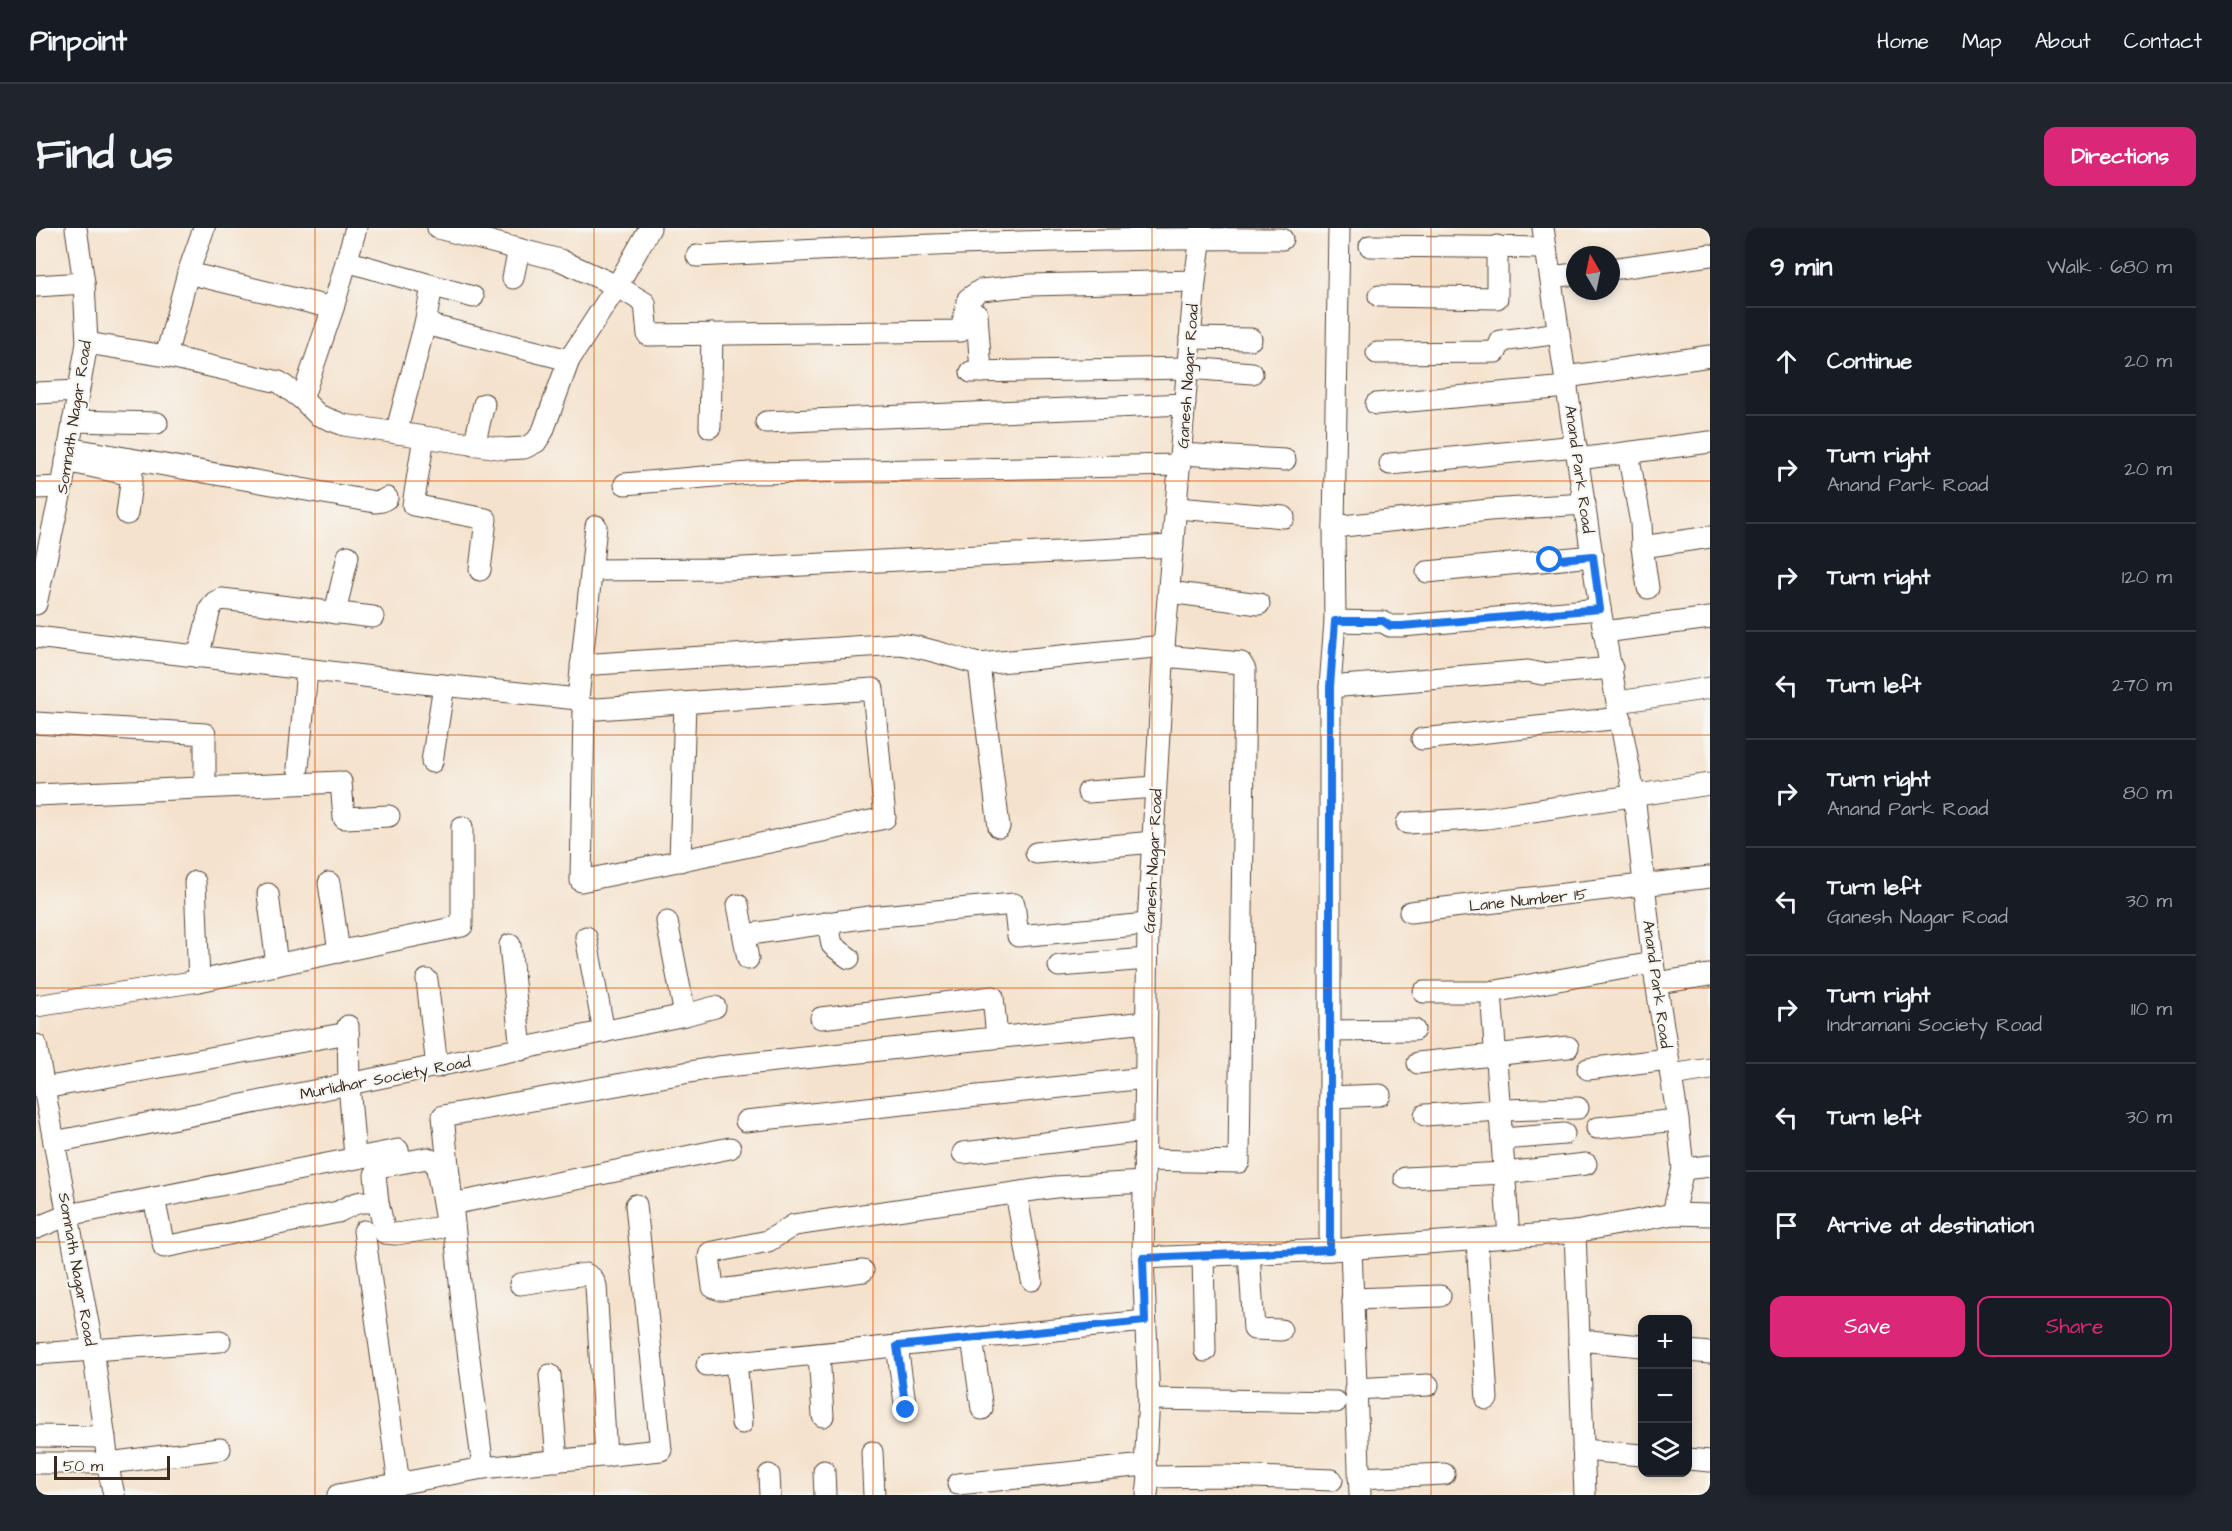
<!DOCTYPE html>
<meta charset="utf-8">
<style>
:root{--surface:#171b24;--page:#20242c;--text:#f1f3f6;--muted:#9ea1a6;--line:#363941;--accent:#db2777}
body{margin:0;font-family:"Architects Daughter",sans-serif;background:var(--page);color:var(--text)}
.controls{position:absolute;right:18px;bottom:18px;display:grid;overflow:hidden;border-radius:12px;box-shadow:0 3px 9px #0003}
.controls button{width:54px;height:54px;display:grid;place-items:center;padding:0;border:0;border-bottom:2px solid var(--line);background:var(--surface);color:var(--text);font:30px sans-serif}
.compass{position:absolute;left:1530px;top:18px;width:54px;height:54px;border-radius:50%;background:var(--surface);box-shadow:0 3px 9px #0003;rotate:351deg}
.scale{position:absolute;left:18px;bottom:15px;width:116px;box-sizing:border-box;padding-left:6px;border:3px solid #3b2a1e;border-top:0;font-size:16px;line-height:21px;white-space:nowrap;color:#3b2a1e;-webkit-text-stroke:4px #f6f6f2;paint-order:stroke}
.stop{position:absolute;width:18px;height:18px;margin:-14px;border:4px solid #1a73e8;border-radius:50%;background:#fff}
.stop.end{background:#1a73e8;border-color:#fff;box-shadow:0 2px 6px #0008}
.list{margin:0;padding:0;list-style:none}
h2{display:flex;justify-content:space-between;align-items:center;height:78px;margin:0;padding:0 24px;font-size:26px}
h2 small{font-size:20px;font-weight:400;color:var(--muted)}
.list li{display:grid;grid-template-columns:39px 1fr auto;gap:18px;align-items:center;box-sizing:border-box;height:108px;padding:0 24px;border-top:2px solid var(--line)}
.list b{display:block;font-size:22px;white-space:nowrap}
.list p{margin:0;font-size:20px;white-space:nowrap;color:var(--muted)}
.list em{font-size:20px;font-style:normal;color:var(--muted)}
.actions{display:flex;gap:12px;padding:18px 24px}
.actions a{flex:1;padding:14px 0;border:2px solid var(--accent);border-radius:12px;text-align:center;font-size:21px;color:var(--accent)}
.actions .main{background:var(--accent);color:#fff}
.icon{flex:none;width:33px;height:33px;fill:none;stroke:currentColor;stroke-width:2;stroke-linecap:round;stroke-linejoin:round}
.map{position:relative;flex:none;width:1674px;height:1267px;overflow:hidden;border-radius:12px}
header{display:flex;align-items:center;gap:36px;box-sizing:border-box;height:84px;padding:0 30px;background:var(--surface);border-bottom:2px solid var(--line)}
header strong{font-size:28px}
nav{display:flex;gap:33px;margin-inline-start:auto;font-size:21px}
.intro{display:flex;align-items:center;justify-content:space-between;box-sizing:border-box;height:144px;padding:0 36px}
h1{margin:0;font-size:42px}
.button{padding:15px 27px;border-radius:12px;background:var(--accent);color:#fff;font-size:21px;font-weight:700}
main{display:flex;gap:36px;padding:0 36px}
aside{flex:1;background:var(--surface);border-radius:12px;box-shadow:0 3px 9px #0003}
.map>svg:first-child{display:block}
.lines{fill:none;stroke-linecap:round;stroke-linejoin:round}
.minor-casing{stroke:#574638;stroke-width:23}
.minor{stroke:#fff;stroke-width:21}
.route{stroke:#1a73e8;stroke-width:8}
.grid{fill:none;stroke:#df570d;stroke-width:1.5;stroke-opacity:0.55}
.labels{text-anchor:middle;stroke-width:4.5;stroke-linejoin:round;paint-order:stroke}
.street-label{font-size:16px;fill:#3b2a1e;stroke:#f6f6f2}
</style>
<header>
<strong>Pinpoint</strong>
<nav><a>Home</a><a>Map</a><a>About</a><a>Contact</a></nav>
</header>
<div class="intro"><h1>Find us</h1><a class="button">Directions</a></div>
<main>
<div class="map">
<svg width="1674" height="1267" viewBox="0 0 1674 1267">
<rect width="100%" height="100%" fill="#f6f6f2"/>
<filter id="ink" filterUnits="userSpaceOnUse"><feTurbulence type="fractalNoise" baseFrequency=".0167" numOctaves="2"/><feDisplacementMap in="SourceGraphic" scale="12" xChannelSelector="R" yChannelSelector="G"/><feConvolveMatrix kernelMatrix="1 2 1 2 8 2 1 2 1" color-interpolation-filters="sRGB"/></filter>
<filter id="wash" filterUnits="userSpaceOnUse"><feTurbulence type="fractalNoise" baseFrequency=".008" numOctaves="4" result="noise"/><feDisplacementMap in="SourceGraphic" scale="24" xChannelSelector="R" yChannelSelector="G"/><feGaussianBlur stdDeviation="1.35" result="paint"/><feColorMatrix in="noise" values="0 0 0 0 0 0 0 0 0 0 0 0 0 0 0 0 0 1.4 0 .05"/><feComposite in="paint" operator="in"/></filter>
<g filter="url(#wash)">
<rect width="100%" height="100%" fill="#f5e2cc"/>
</g>
<g filter="url(#ink)">
<g class="lines">
<defs>
<g id="minor">
<polyline points="402,0 524,32 581,58 609,75 612,107 925,103 932,71 945,62 994,57 1159,53"/>
<polyline points="1507,0 1564,381 1598,567 1617,735 1642,892 1647,941 1637,986"/>
<polyline points="1334,18 1510,20"/>
<path d="M661,28C856,18 1051,9 1246,11"/>
<polyline points="310,33 437,69"/>
<polyline points="1575,41 1674,27"/>
<polyline points="152,45 297,80"/>
<polyline points="1515,49 1539,46"/>
<polyline points="477,50 483,21"/>
<polyline points="0,58 48,55"/>
<polyline points="1343,68 1461,70 1461,18"/>
<polyline points="941,86 945,144"/>
<polyline points="389,96 533,132"/>
<polyline points="1154,110 1215,111"/>
<polyline points="51,115 130,128 243,154 266,171 282,187 308,197 469,221 488,220 500,214 507,203 533,132 581,58 614,0"/>
<polyline points="1341,125 1460,124 1465,113 1523,105"/>
<polyline points="130,128 152,45 168,0"/>
<polyline points="935,144 1152,140 1216,145"/>
<polyline points="1530,149 1674,128"/>
<polyline points="0,165 42,163"/>
<polyline points="266,171 297,80 320,0"/>
<polyline points="1340,176 1531,159"/>
<polyline points="37,193 121,195"/>
<polyline points="730,194 1149,176"/>
<polyline points="674,199 676,106"/>
<polyline points="360,205 389,96 396,58"/>
<polyline points="388,209 377,277 450,291 444,342"/>
<polyline points="438,217 448,176"/>
<polyline points="32,220 339,274 346,273 351,270"/>
<polyline points="1592,225 1605,295 1606,319 1612,360"/>
<polyline points="1145,226 1249,232"/>
<polyline points="1542,231 1674,214"/>
<polyline points="30,233 96,247 91,286"/>
<polyline points="1354,236 1540,218"/>
<polyline points="589,256 713,245 1144,237"/>
<polyline points="0,260 26,259"/>
<polyline points="1141,280 1248,289"/>
<polyline points="1298,299 1453,282 1549,276"/>
<polyline points="1606,319 1674,309"/>
<polyline points="556,342 689,341 1137,318"/>
<polyline points="1391,344 1557,328"/>
<polyline points="1133,364 1223,376"/>
<polyline points="0,376 26,259 51,115 48,55 40,0"/>
<polyline points="299,385 312,328"/>
<polyline points="1299,393 1347,394 1354,398 1366,398 1564,381"/>
<polyline points="1568,404 1674,390"/>
<polyline points="0,409 386,455 542,471"/>
<polyline points="162,429 174,381 179,374 186,371 337,389"/>
<polyline points="943,436 963,599"/>
<path d="M545,437L862,416C891,419 915,429 943,436L1128,418"/>
<polyline points="1294,459 1492,443 1506,446 1576,440"/>
<polyline points="1582,474 1674,460"/>
<polyline points="548,482 837,461 849,590 545,653 548,482 542,471 560,298"/>
<polyline points="0,495 169,506 169,548"/>
<polyline points="1386,511 1585,490"/>
<polyline points="396,534 408,457"/>
<polyline points="262,540 271,442"/>
<polyline points="1052,564 1119,559"/>
<polyline points="0,567 305,554 308,590 353,588"/>
<polyline points="1371,595 1451,590 1674,556"/>
<polyline points="1000,625 1117,614"/>
<polyline points="644,633 649,475"/>
<polyline points="159,654 163,753"/>
<polyline points="293,655 303,724"/>
<polyline points="232,666 241,737"/>
<polyline points="702,677 712,731"/>
<polyline points="1374,684 1674,649"/>
<polyline points="631,694 649,787"/>
<polyline points="792,694 796,717 813,730"/>
<polyline points="708,707 833,689 978,676 982,708 1112,696"/>
<polyline points="550,709 568,804"/>
<polyline points="474,717 485,822"/>
<polyline points="1023,738 1111,731"/>
<polyline points="391,752 401,839"/>
<polyline points="1620,755 1674,747"/>
<polyline points="1388,764 1455,764 1617,735"/>
<polyline points="1455,764 1473,1009"/>
<polyline points="0,778 163,753 426,698 426,599"/>
<polyline points="785,790 957,769 961,809"/>
<polyline points="312,798 313,856 319,929"/>
<polyline points="1294,803 1378,802"/>
<polyline points="0,817 57,1122 74,1249 78,1267"/>
<polyline points="1382,835 1532,819"/>
<polyline points="1552,841 1632,831"/>
<polyline points="1635,847 1674,841"/>
<polyline points="8,860 312,805"/>
<polyline points="1294,869 1344,867"/>
<polyline points="1389,887 1464,882 1542,880"/>
<polyline points="710,893 1109,850"/>
<polyline points="1561,900 1642,892"/>
<polyline points="1467,911 1528,906"/>
<polyline points="18,914 313,856 649,787 679,779"/>
<polyline points="927,925 1108,903"/>
<polyline points="1108,932 1203,934 1209,442 1205,435 1128,428"/>
<polyline points="1647,941 1674,938"/>
<polyline points="1369,950 1469,945 1550,936"/>
<polyline points="980,965 996,1052"/>
<path d="M118,970L128,1019L302,984C319,975 321,973 342,974L349,1005L360,1006L407,999L410,993L400,935L391,930L343,939L339,947L342,974"/>
<polyline points="416,976 694,920"/>
<polyline points="0,1000 32,987 362,922"/>
<polyline points="328,1003 363,1256"/>
<polyline points="1539,1004 1549,1267"/>
<polyline points="1441,1012 1451,1171"/>
<polyline points="1315,1020 1324,1267"/>
<polyline points="1294,1022 1294,459 1299,393 1298,299 1303,0"/>
<polyline points="1213,1025 1218,1101 1245,1102"/>
<polyline points="1167,1027 1169,1123"/>
<polyline points="1107,1030 1294,1022 1473,1009 1539,1004 1637,986 1674,987"/>
<polyline points="827,1043 684,1062 677,1059 673,1029 674,1025 678,1024 732,1013 758,997 1019,959 1108,954"/>
<polyline points="484,1056 550,1046 556,1050 560,1058 570,1228"/>
<polyline points="1316,1071 1404,1068"/>
<polyline points="936,1110 946,1181"/>
<polyline points="1543,1112 1606,1118"/>
<polyline points="861,1118 870,1182"/>
<polyline points="1652,1123 1674,1125"/>
<polyline points="0,1126 184,1113"/>
<polyline points="783,1126 787,1188"/>
<polyline points="700,1134 706,1195"/>
<polyline points="671,1137 1109,1093"/>
<polyline points="514,1147 521,1233"/>
<polyline points="1319,1161 1392,1157"/>
<polyline points="1113,1171 1300,1174"/>
<polyline points="0,1208 69,1209"/>
<polyline points="1547,1222 1606,1227"/>
<polyline points="836,1224 838,1267"/>
<polyline points="1652,1231 1674,1233"/>
<polyline points="0,1235 72,1235 184,1221"/>
<polyline points="447,1240 427,1083 407,888 682,839 1110,794"/>
<polyline points="788,1243 789,1267"/>
<polyline points="733,1247 734,1267"/>
<polyline points="1113,1249 1193,1248 1296,1252"/>
<polyline points="1323,1250 1408,1246"/>
<polyline points="922,1256 1109,1237"/>
<polyline points="302,1267 447,1240 625,1222 600,977"/>
<polyline points="1111,1267 1113,1249 1109,1237 1113,1171 1107,1030 1112,696 1128,418 1159,53 1166,0"/>
</g>
</defs>
<use href="#minor" class="minor-casing"/>
<use href="#minor" class="minor"/>
</g>
</g>
<g class="lines" filter="url(#ink)">
<polyline class="route" points="870,1182 861,1118 1109,1093 1107,1030 1294,1022 1294,459 1299,393 1347,393 1354,398 1366,398 1564,381 1557,328 1514,332"/>
</g>
<path class="grid" d="M279,0V1267M558,0V1267M837,0V1267M1116,0V1267M1395,0V1267M0,253H1674M0,507H1674M0,760H1674M0,1014H1674"/>
<g class="labels">
<g class="street-label">
<text transform="translate(1151 148) rotate(-86)" y="6">Ganesh Nagar Road</text>
<text transform="translate(37 189) rotate(-81)" y="6">Somnath Nagar Road</text>
<text transform="translate(1544 241) rotate(82)" y="6">Anand Park Road</text>
<text transform="translate(1116 633) rotate(-87)" y="6">Ganesh Nagar Road</text>
<text transform="translate(1492 671) rotate(-6)" y="6">Lane Number 15</text>
<text transform="translate(1622 756) rotate(82)" y="6">Anand Park Road</text>
<text transform="translate(349 849) rotate(-11)" y="6">Murlidhar Society Road</text>
<text transform="translate(42 1041) rotate(80)" y="6">Somnath Nagar Road</text>
</g>
</g>
</svg>
<div class="controls">
<button>+</button>
<button>−</button>
<button><svg class="icon" aria-label="layers" viewBox="0 0 24 24"><path d="M12 4l9 5-9 5-9-5zM3 14l9 5 9-5"/></svg></button>
</div>
<svg class="compass" viewBox="-18 -18 36 36"><path d="M0-13l5 13h-10z" fill="#e53935"/><path d="M0 13l5-13h-10z" fill="#9ea1a6"/></svg>
<div class="scale">50 m</div>
<div class="stop" style="left:1514px;top:332px"></div>
<div class="stop end" style="left:870px;top:1182px"></div>
</div>
<aside>
<h2>9 min<small>Walk · 680 m</small></h2>
<ul class="list">
<li><svg class="icon" aria-label="ahead" viewBox="0 0 24 24"><path d="M12 20V5M6 11l6-6 6 6"/></svg><div><b>Continue</b></div><em>20 m</em></li>
<li><svg class="icon" aria-label="right" viewBox="0 0 24 24"><path d="M7 20v-9h11M14 6l5 5-5 5"/></svg><div><b>Turn right</b><p>Anand Park Road</p></div><em>20 m</em></li>
<li><svg class="icon" aria-label="right" viewBox="0 0 24 24"><path d="M7 20v-9h11M14 6l5 5-5 5"/></svg><div><b>Turn right</b></div><em>120 m</em></li>
<li><svg class="icon" aria-label="left" viewBox="0 0 24 24"><path d="M17 20v-9H6M10 6l-5 5 5 5"/></svg><div><b>Turn left</b></div><em>270 m</em></li>
<li><svg class="icon" aria-label="right" viewBox="0 0 24 24"><path d="M7 20v-9h11M14 6l5 5-5 5"/></svg><div><b>Turn right</b><p>Anand Park Road</p></div><em>80 m</em></li>
<li><svg class="icon" aria-label="left" viewBox="0 0 24 24"><path d="M17 20v-9H6M10 6l-5 5 5 5"/></svg><div><b>Turn left</b><p>Ganesh Nagar Road</p></div><em>30 m</em></li>
<li><svg class="icon" aria-label="right" viewBox="0 0 24 24"><path d="M7 20v-9h11M14 6l5 5-5 5"/></svg><div><b>Turn right</b><p>Indramani Society Road</p></div><em>110 m</em></li>
<li><svg class="icon" aria-label="left" viewBox="0 0 24 24"><path d="M17 20v-9H6M10 6l-5 5 5 5"/></svg><div><b>Turn left</b></div><em>30 m</em></li>
<li><svg class="icon" aria-label="arrive" viewBox="0 0 24 24"><path d="M6 21V4h12l-3 4 3 4H6"/></svg><div><b>Arrive at destination</b></div></li>
</ul>
<div class="actions"><a class="main">Save</a><a>Share</a></div>
</aside>
</main>
